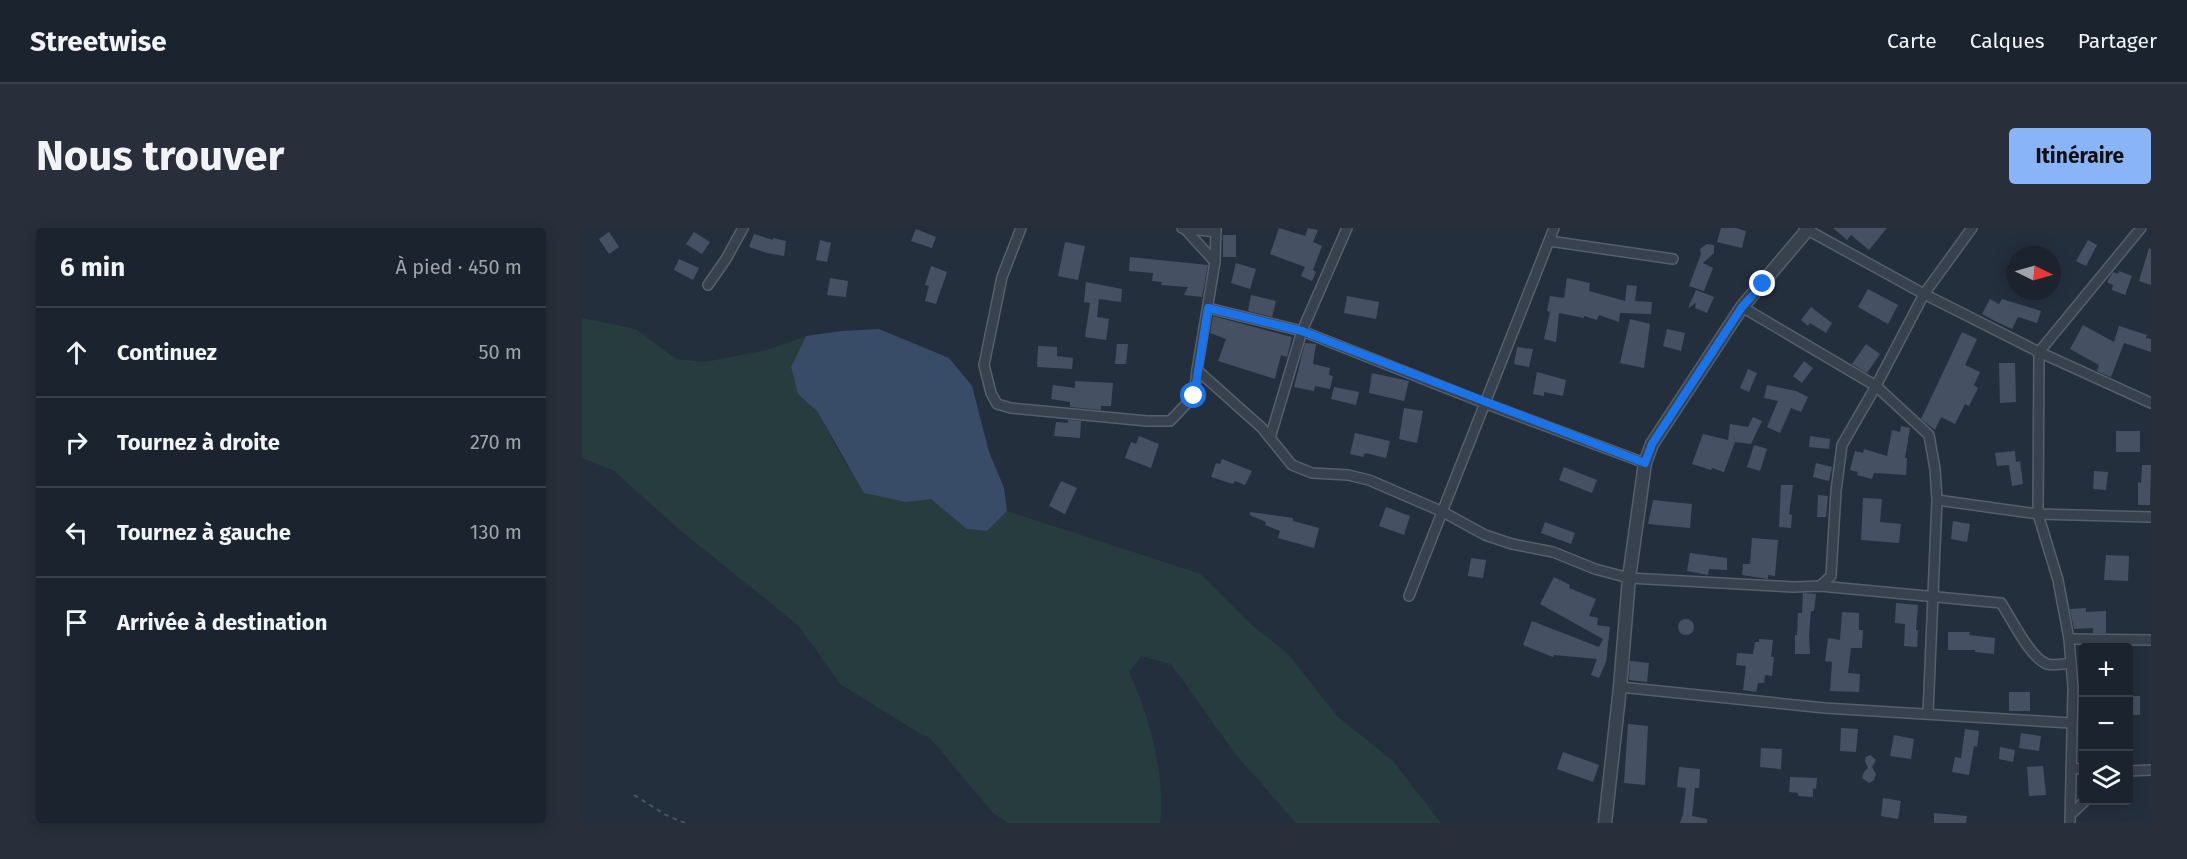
<!DOCTYPE html>
<html lang="fr">
<meta charset="utf-8">
<style>
:root{--surface:#1b232e;--page:#282f3a;--text:#f1f3f6;--muted:#a0a4aa;--line:#39404a;--accent:#8ab4f8}
body{margin:0;font-family:"Fira Sans",sans-serif;background:var(--page);color:var(--text)}
.controls{position:absolute;right:18px;bottom:18px;display:grid;overflow:hidden;border-radius:6px;box-shadow:0 3px 15px #0003}
.controls button{width:54px;height:54px;display:grid;place-items:center;padding:0;border:0;border-bottom:2px solid var(--line);background:var(--surface);color:var(--text);font:30px sans-serif}
.compass{position:absolute;left:1425px;top:18px;width:54px;height:54px;border-radius:50%;background:var(--surface);box-shadow:0 3px 15px #0003;rotate:95deg}
.stop{position:absolute;width:18px;height:18px;margin:-14px;border:4px solid #1a73e8;border-radius:50%;background:#fff}
.stop.end{background:#1a73e8;border-color:#fff;box-shadow:0 2px 6px #0008}
.list{margin:0;padding:0;list-style:none}
h2{display:flex;justify-content:space-between;align-items:center;height:78px;margin:0;padding:0 24px;font-size:26px}
h2 small{font-size:20px;font-weight:400;color:var(--muted)}
.list li{display:grid;grid-template-columns:39px 1fr auto;gap:18px;align-items:center;box-sizing:border-box;height:90px;padding:0 24px;border-top:2px solid var(--line)}
.list b{display:block;font-size:22px;white-space:nowrap}
.list em{font-size:20px;font-style:normal;color:var(--muted)}
.icon{flex:none;width:33px;height:33px;fill:none;stroke:currentColor;stroke-width:2;stroke-linecap:round;stroke-linejoin:round}
.map{position:relative;flex:none;width:1569px;height:595px;overflow:hidden;border-radius:6px}
header{display:flex;align-items:center;gap:36px;box-sizing:border-box;height:84px;padding:0 30px;background:var(--surface);border-bottom:2px solid var(--line)}
header strong{font-size:28px}
nav{display:flex;gap:33px;margin-inline-start:auto;font-size:21px}
.intro{display:flex;align-items:center;justify-content:space-between;box-sizing:border-box;height:144px;padding:0 36px}
h1{margin:0;font-size:42px}
.button{padding:15px 27px;border-radius:6px;background:var(--accent);color:#111;font-size:21px;font-weight:700}
main{display:flex;gap:36px;padding:0 36px}
aside{flex:1;background:var(--surface);border-radius:6px;box-shadow:0 3px 15px #0003}
.map>svg:first-child{display:block}
.green{fill:#263c3f}
.water{fill:#394c67}
.building{fill:#455162}
.lines{fill:none;stroke-linecap:round;stroke-linejoin:round}
.minor-casing{stroke:#565f6c;stroke-width:12}
.tertiary-casing{stroke:#565f6c;stroke-width:15}
.path{stroke:#44595c;stroke-width:2;stroke-dasharray:4.5 4.5;stroke-linecap:butt}
.minor{stroke:#38414e;stroke-width:9}
.tertiary{stroke:#38414e;stroke-width:12}
.route{stroke:#1a73e8;stroke-width:8}
</style>
<header>
<strong>Streetwise</strong>
<nav><a>Carte</a><a>Calques</a><a>Partager</a></nav>
</header>
<div class="intro"><h1>Nous trouver</h1><a class="button">Itinéraire</a></div>
<main>
<aside>
<h2>6 min<small>À pied · 450 m</small></h2>
<ul class="list">
<li><svg class="icon" aria-label="ahead" viewBox="0 0 24 24"><path d="M12 20V5M6 11l6-6 6 6"/></svg><div><b>Continuez</b></div><em>50 m</em></li>
<li><svg class="icon" aria-label="right" viewBox="0 0 24 24"><path d="M7 20v-9h11M14 6l5 5-5 5"/></svg><div><b>Tournez à droite</b></div><em>270 m</em></li>
<li><svg class="icon" aria-label="left" viewBox="0 0 24 24"><path d="M17 20v-9H6M10 6l-5 5 5 5"/></svg><div><b>Tournez à gauche</b></div><em>130 m</em></li>
<li><svg class="icon" aria-label="arrive" viewBox="0 0 24 24"><path d="M6 21V4h12l-3 4 3 4H6"/></svg><div><b>Arrivée à destination</b></div></li>
</ul>
</aside>
<div class="map">
<svg width="1569" height="595" viewBox="0 0 1569 595">
<rect width="100%" height="100%" fill="#242f3e"/>
<path class="green" d="M0,90L54,101L94,131L123,134L185,122L224,108L209,139L216,166L235,183L265,238L324,274L349,270L385,301L405,303L425,283L619,346L670,397L707,427L755,488L811,533L859,595H714L654,527L589,436L559,428L547,444C567,485 584,551 578,595H426L412,586L348,510L337,505L258,456L217,398L98,302L32,243L0,230Z"/>
<polygon class="water" points="297,101 367,130 390,158 407,224 422,260 425,283 405,303 385,301 349,271 324,274 282,265 235,183 216,166 209,139 224,108 260,103"/>
<g class="building">
<polygon points="697,0 723,8 726,0 736,2 731,14 740,18 731,42 734,44 730,53 719,48 723,39 688,26"/>
<polygon points="1139,0 1154,0 1164,3 1160,20 1135,14"/>
<polygon points="1251,0 1305,0 1287,22 1269,7 1265,12"/>
<polygon points="334,1 354,9 350,20 329,13"/>
<polygon points="27,4 37,19 27,26 17,11"/>
<polygon points="112,4 128,14 120,26 104,16"/>
<polygon points="172,6 191,12 191,10 204,13 202,28 185,25 167,19"/>
<rect x="641" y="7" width="13" height="22"/>
<polygon points="238,12 249,15 245,34 234,32"/>
<polygon points="1506,12 1515,17 1504,38 1494,33"/>
<polygon points="483,14 503,18 496,52 476,48"/>
<polygon points="1125,16 1132,17 1132,25 1121,35 1131,40 1122,63 1107,58 1119,26 1118,21"/>
<polygon points="1567,20 1569,21 1569,57 1557,53"/>
<polygon points="548,29 626,37 620,69 602,67 606,59 579,57 580,54 570,53 571,45 547,43"/>
<polygon points="97,31 117,40 111,52 92,42"/>
<polygon points="654,35 674,41 668,61 649,55"/>
<polygon points="349,38 365,44 354,76 343,73 347,58 343,57"/>
<polygon points="1537,43 1550,48 1543,67 1530,62 1531,57 1525,54 1531,44 1536,46"/>
<polygon points="248,50 266,53 264,69 245,67"/>
<polygon points="985,50 1008,55 1007,63 1043,73 1045,57 1055,58 1053,73 1070,74 1069,86 1038,85 1037,94 1017,87 1015,92 1002,88 1002,90 977,85 974,114 962,111 968,84 965,83 968,68 982,70"/>
<polygon points="504,54 540,61 539,74 517,71 515,89 527,91 524,112 503,109 508,75 502,74"/>
<polygon points="1286,61 1316,77 1306,96 1276,79"/>
<polygon points="1114,62 1132,69 1125,85 1113,80 1114,75 1106,80"/>
<polygon points="669,67 694,73 690,89 666,83"/>
<polygon points="765,68 797,74 794,91 762,85"/>
<polygon points="1408,71 1417,76 1420,71 1459,83 1455,95 1436,89 1430,101 1413,93 1400,86"/>
<polygon points="1229,79 1250,95 1244,105 1228,95 1226,98 1219,92"/>
<polygon points="631,88 710,109 705,129 699,127 693,151 636,133 644,111 628,105"/>
<polygon points="1048,91 1068,96 1062,140 1038,135"/>
<polygon points="1501,97 1532,114 1537,98 1565,107 1564,110 1569,111 1569,124 1542,115 1529,149 1526,148 1515,143 1517,137 1488,121"/>
<polygon points="1085,101 1103,105 1099,123 1081,118"/>
<polygon points="1380,104 1395,111 1383,137 1398,144 1392,157 1396,160 1387,178 1383,176 1373,196 1359,189 1353,202 1339,191"/>
<polygon points="723,115 734,116 731,136 748,140 747,147 751,148 748,161 733,158 732,163 712,159"/>
<polygon points="535,116 546,116 544,136 533,136"/>
<polygon points="1284,116 1298,126 1285,145 1270,136"/>
<polygon points="456,118 475,119 475,128 491,130 490,141 455,139"/>
<polygon points="935,119 951,121 947,139 932,136"/>
<polygon points="1222,133 1231,140 1220,155 1211,148"/>
<polygon points="1417,135 1433,135 1434,174 1418,175"/>
<polygon points="1166,141 1175,145 1167,164 1158,160"/>
<polygon points="955,144 984,152 981,168 962,164 962,168 951,166"/>
<polygon points="790,145 827,153 822,173 787,165"/>
<polygon points="493,153 531,155 529,178 519,178 519,182 488,179 488,174 469,171 471,157 493,160"/>
<polygon points="1185,157 1214,163 1226,169 1219,184 1209,180 1198,205 1185,199 1196,173 1182,170"/>
<polygon points="752,159 777,164 774,177 749,171"/>
<polygon points="822,180 841,183 835,215 817,211"/>
<polygon points="1171,189 1180,193 1169,216 1153,214 1142,244 1130,240 1129,242 1110,236 1121,206 1146,212 1148,196 1166,199"/>
<polygon points="486,192 499,193 498,210 472,208 474,194 486,195"/>
<polygon points="1319,198 1328,200 1323,230 1325,230 1324,247 1292,245 1290,251 1275,247 1276,244 1268,242 1273,223 1281,225 1282,221 1305,228 1310,202 1318,204"/>
<rect x="1534" y="203" width="24" height="21"/>
<polygon points="773,205 808,213 804,230 783,225 781,229 768,226"/>
<polygon points="557,208 577,216 569,240 543,230 549,214 554,216"/>
<polygon points="1228,208 1248,211 1247,221 1227,219"/>
<polygon points="1172,217 1185,221 1178,243 1165,239"/>
<polygon points="1433,223 1434,234 1438,233 1441,256 1430,258 1427,237 1415,238 1413,225"/>
<polygon points="640,231 670,243 663,257 653,253 651,256 629,249 634,235 638,236"/>
<polygon points="1234,235 1250,239 1247,253 1231,249"/>
<polygon points="1560,237 1569,237 1568,277 1556,277 1556,254 1559,255"/>
<polygon points="982,239 1015,252 1010,265 977,252"/>
<polygon points="1512,243 1526,244 1524,262 1511,261"/>
<polygon points="479,253 495,260 483,286 467,278"/>
<polygon points="1199,257 1211,257 1207,286 1210,287 1209,300 1197,299"/>
<polygon points="1236,267 1246,268 1244,289 1235,289"/>
<polygon points="1281,270 1300,271 1298,294 1319,296 1317,315 1279,312"/>
<polygon points="1071,272 1110,276 1108,300 1066,296"/>
<polygon points="804,279 828,288 822,307 797,298"/>
<polygon points="668,284 711,290 711,293 737,300 732,320 696,310 698,303 683,297 684,294 668,287"/>
<polygon points="1371,293 1388,296 1385,314 1369,311"/>
<polygon points="963,294 993,305 989,316 959,305"/>
<polygon points="1170,310 1196,312 1193,348 1186,347 1186,351 1160,347 1161,336 1168,336"/>
<polygon points="1108,325 1145,330 1145,342 1127,341 1126,347 1105,343"/>
<polygon points="1524,327 1547,328 1546,353 1522,352"/>
<polygon points="889,330 904,332 901,350 886,348"/>
<polygon points="972,349 988,357 987,360 1014,371 1007,388 1016,390 1015,397 1028,399 1024,434 1017,450 1009,447 1015,431 972,427 971,429 941,417 950,393 1017,419 1021,411 958,376"/>
<polygon points="1221,365 1234,366 1232,383 1229,383 1227,407 1228,426 1213,426 1213,407 1215,407 1216,385 1220,385"/>
<polygon points="1314,375 1336,377 1334,402 1336,402 1335,419 1322,418 1323,396 1313,395"/>
<polygon points="1504,380 1504,384 1524,383 1524,405 1511,405 1511,400 1492,401 1488,381"/>
<polygon points="1260,384 1277,385 1277,402 1281,402 1280,420 1269,420 1266,445 1278,446 1277,464 1248,463 1250,434 1243,433 1246,410 1258,412"/>
<circle cx="1104" cy="399" r="8"/>
<polygon points="1366,404 1388,404 1387,407 1413,410 1412,426 1393,424 1393,422 1366,422"/>
<polygon points="1177,411 1191,412 1189,429 1192,429 1190,448 1183,447 1182,455 1176,455 1174,464 1161,462 1164,438 1154,437 1155,425 1171,426 1173,414 1177,414"/>
<polygon points="1048,433 1067,435 1065,454 1047,452"/>
<rect x="1427" y="464" width="21" height="19"/>
<rect x="1546" y="468" width="12" height="19"/>
<polygon points="1046,496 1066,498 1063,557 1042,555"/>
<polygon points="1259,500 1276,501 1274,524 1258,523"/>
<polygon points="1383,501 1397,503 1395,519 1392,518 1387,547 1370,544 1373,529 1379,530"/>
<polygon points="1439,505 1459,508 1457,523 1437,520"/>
<polygon points="1312,507 1332,511 1329,531 1308,528"/>
<polygon points="1418,519 1433,522 1431,534 1417,531"/>
<polygon points="1179,520 1200,521 1199,541 1178,539"/>
<polygon points="981,524 1017,537 1011,554 975,541"/>
<polygon points="1288,527 1294,532 1290,539 1294,546 1292,552 1287,555 1280,550 1282,544 1286,540 1283,533 1284,529"/>
<polygon points="1461,538 1464,567 1447,568 1445,539"/>
<polygon points="1097,539 1118,541 1117,560 1113,560 1110,588 1125,591 1125,595 1098,595 1101,586 1104,560 1095,559"/>
<polygon points="1208,549 1235,550 1234,561 1231,560 1231,569 1216,568 1216,565 1207,564"/>
<polygon points="1301,570 1319,573 1316,591 1299,588"/>
<polygon points="1352,585 1385,588 1384,595 1352,595"/>
</g>
<g class="lines">
<defs>
<g id="minor">
<polyline points="439,0 420,49 402,137 409,165 415,176 429,180 565,193 588,193 612,168 615,142"/>
<polyline points="600,0 634,4"/>
<path d="M634,0L633,34L615,142L680,200L710,237L730,245L766,247L787,252L861,284L903,307L930,316L971,324L1013,341L1047,350L1212,359L1238,358L1419,375C1430,391 1448,430 1465,436C1471,438 1482,436 1489,435"/>
<polyline points="1222,0 1342,66 1457,124 1569,175"/>
<polyline points="603,1 633,34"/>
<polyline points="967,13 1091,31"/>
<polyline points="126,57 144,31 161,0"/>
<polyline points="1160,79 1294,158 1347,207 1353,241 1355,272 1346,486"/>
<polyline points="626,80 720,103 902,175 1063,235"/>
<polyline points="688,210 720,103 765,0"/>
<polyline points="1355,272 1456,286 1569,289"/>
<polyline points="1238,358 1249,348 1254,263 1260,217 1294,158 1342,66 1390,0"/>
<polyline points="827,368 972,0"/>
<polyline points="1487,411 1569,412"/>
<polyline points="1038,459 1243,480 1489,495"/>
<polyline points="1489,540 1502,541"/>
<polyline points="1546,543 1569,542"/>
<polyline points="1489,586 1504,572"/>
<polyline points="1488,595 1491,459 1487,411 1476,352 1456,286 1457,124 1559,0"/>
</g>
<polyline id="tertiary" points="1023,595 1038,459 1047,350 1063,235 1070,216 1160,79 1227,0"/>
</defs>
<use href="#minor" class="minor-casing"/>
<use href="#tertiary" class="tertiary-casing"/>
<polyline class="path" points="52,567 84,587 103,595"/>
<use href="#minor" class="minor"/>
<use href="#tertiary" class="tertiary"/>
</g>
<g class="lines">
<polyline class="route" points="612,168 626,80 720,103 1063,235 1070,216 1160,79 1181,56"/>
</g>
</svg>
<div class="controls">
<button>+</button>
<button>−</button>
<button><svg class="icon" aria-label="layers" viewBox="0 0 24 24"><path d="M12 4l9 5-9 5-9-5zM3 14l9 5 9-5"/></svg></button>
</div>
<svg class="compass" viewBox="-18 -18 36 36"><path d="M0-13l5 13h-10z" fill="#e53935"/><path d="M0 13l5-13h-10z" fill="#a0a4aa"/></svg>
<div class="stop" style="left:612px;top:168px"></div>
<div class="stop end" style="left:1181px;top:56px"></div>
</div>
</main>
